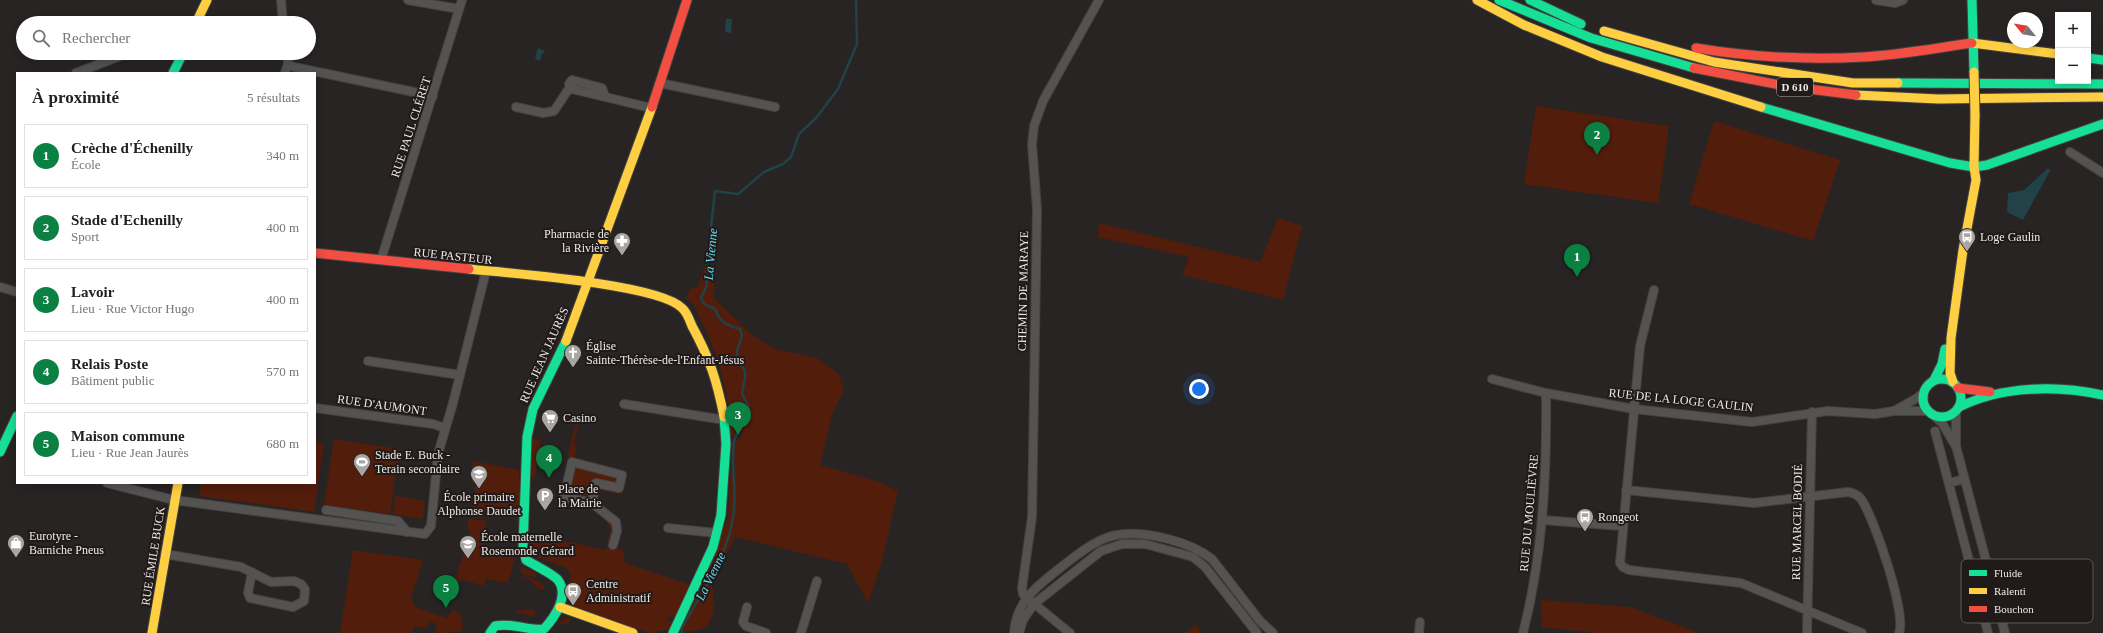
<!DOCTYPE html>
<html lang="fr">
<meta charset="utf-8">
<style>
:root{--surface:#fff;--page:#f6f6f6;--text:#202124;--muted:#757577;--line:#e0e0e0;--accent:#0b8043}
body{margin:0;font-family:Georgia,serif;background:var(--page);color:var(--text)}
.controls{position:absolute;right:12px;top:12px;display:grid;overflow:hidden;border-radius:0px;box-shadow:0 2px 10px #0003}
.controls button{width:36px;height:36px;display:grid;place-items:center;padding:0;border:0;border-bottom:1px solid var(--line);background:var(--surface);color:var(--text);font:20px sans-serif}
.compass{position:absolute;left:2007px;top:12px;width:36px;height:36px;border-radius:50%;background:var(--surface);box-shadow:0 2px 10px #0003;rotate:300deg}
.you{position:absolute;left:1199px;top:389px;width:14px;height:14px;margin:-10px;border:3px solid #fff;border-radius:50%;background:#1a73e8;box-shadow:0 0 0 6px #1a73e833}
.badge{display:grid;place-items:center;width:26px;height:26px;border-radius:50%;background:var(--accent);color:#fff;font-size:13px;font-weight:700}
.pin{position:absolute;translate:-50% -33px;filter:drop-shadow(0 1px 2px #0008)}
.pin::after{content:'';position:absolute;top:21px;width:14px;height:12px;background:inherit;clip-path:polygon(0 0,100% 0,50% 100%)}
.list{margin:0;padding:0;list-style:none}
h2{display:flex;justify-content:space-between;align-items:center;height:52px;margin:0;padding:0 16px;font-size:17px}
h2 small{font-size:13px;font-weight:400;color:var(--muted)}
.list li{display:grid;grid-template-columns:26px 1fr auto;gap:12px;align-items:center;box-sizing:border-box;height:64px;margin:0 8px 8px;padding:0 8px;border:1px solid var(--line);border-radius:0px}
.list b{display:block;font-size:15px;white-space:nowrap}
.list p{margin:0;font-size:13px;white-space:nowrap;color:var(--muted)}
.list em{font-size:13px;font-style:normal;color:var(--muted)}
.icon{flex:none;width:22px;height:22px;fill:none;stroke:currentColor;stroke-width:2;stroke-linecap:round;stroke-linejoin:round}
.map{position:relative;flex:none;width:2103px;height:633px;overflow:hidden}
.search{position:absolute;background:var(--surface);box-shadow:0 2px 10px #0003;left:16px;top:16px;width:300px;height:44px;display:flex;align-items:center;gap:10px;box-sizing:border-box;padding:0 14px;border-radius:22px;color:var(--muted);font-size:15px}
.panel{position:absolute;background:var(--surface);box-shadow:0 2px 10px #0003;left:16px;top:72px;width:300px;height:412px;border-radius:0px}
.map>svg:first-child{display:block}
.green{fill:#531d0c}
.water{fill:#204248}
.lines{fill:none;stroke-linecap:round;stroke-linejoin:round}
.stream{stroke:#204248;stroke-width:2.5}
.street-casing{stroke:#444241;stroke-width:10}
.fast-casing{stroke:#444241;stroke-width:11}
.slow-casing{stroke:#444241;stroke-width:11}
.jam-casing{stroke:#444241;stroke-width:11}
.street{stroke:#555352;stroke-width:8}
.fast{stroke:#16e098;stroke-width:9}
.slow{stroke:#ffcf43;stroke-width:9}
.jam{stroke:#f24e42;stroke-width:9}
.slow-bridge-casing{stroke:#444241;stroke-width:11;stroke-linecap:butt}
.slow-bridge{stroke:#ffcf43;stroke-width:9}
.labels{text-anchor:middle;stroke-width:4;stroke-linejoin:round;paint-order:stroke}
.shield{fill:#201a18;stroke:#b0acaa;stroke-width:1}
.shield-label{font-size:11px;font-weight:bold;fill:#eeeae8}
.street-label{font-size:12px;fill:#eeeae8;stroke:#201a18}
.poi-label{font-size:12px;fill:#eeeae8;stroke:#201a18;text-anchor:start}
.water-label{font-size:13px;font-style:italic;fill:#63ddf6;stroke:#201a18}
.key{fill:#201a18;stroke:#5e5856;stroke-width:1}
.key-label{font-size:11px;fill:#eeeae8}
</style>
<div class="map">
<svg width="2103" height="633" viewBox="0 0 2103 633">
<rect width="100%" height="100%" fill="#272423"/>
<g class="green">
<polygon points="1536,106 1669,126 1658,203 1524,184"/>
<polygon points="1714,121 1840,160 1813,241 1689,204"/>
<polygon points="1278,218 1302,226 1283,300 1182,275 1189,257 1098,237 1099,223 1260,262"/>
<path d="M704,267L715,269L714,298L752,335L775,349L817,358L838,373L844,390L832,414L820,465L880,482L898,491L882,561L868,603L847,564L735,537L717,573L710,582C714,589 713,593 714,601C714,621 707,633 684,631L682,628L728,519L732,442L738,440L743,432L738,429L733,437L729,435C732,390 713,342 692,302L686,299L691,287L696,288L698,286Z"/>
<path d="M575,425L578,426L574,445L577,446L574,459L605,465V468L627,472L622,495L600,490L597,503C621,521 623,517 618,549L623,551L625,563L691,585L675,617L669,616L667,619L673,623L669,630C661,629 656,633 649,633L574,606C572,603 569,598 568,594C567,585 574,576 567,568L534,556L531,550V534L606,550L611,528C596,505 584,508 559,503L570,459L568,456Z"/>
<polygon points="334,439 399,449 390,514 324,505"/>
<polygon points="529,440 541,440 535,478 528,477"/>
<polygon points="315,442 324,443 314,512 200,496 201,483 315,483"/>
<polygon points="473,461 519,470 519,517 472,518 472,495 475,495 475,484 472,483"/>
<polygon points="395,496 425,501 423,519 393,514"/>
<polygon points="468,519 487,521 482,547 516,553 508,583 486,579 484,586 461,579 460,582 455,580 471,531 467,529"/>
<polygon points="353,550 423,560 411,598 415,607 447,618 453,610 460,613 463,626 461,632 437,633 435,631 437,624 429,621 427,629 414,626 412,633 340,633"/>
<polygon points="522,567 536,573 536,578 521,573 520,570"/>
<path d="M523,576C531,579 544,580 545,590L537,588L530,580L523,578Z"/>
<polygon points="1541,600 1630,607 1699,633 1594,633 1542,627"/>
<polygon points="530,609 535,611 536,615 530,616 513,611"/>
<polygon points="572,617 567,624 558,624 564,619"/>
<polygon points="1196,624 1202,633 1186,633"/>
</g>
<g class="water">
<polygon points="726,19 732,19 731,33 725,32"/>
<polygon points="538,48 545,51 544,53 542,53 540,61 535,59"/>
<polygon points="2047,169 2051,169 2023,220 2007,212 2008,193 2024,190"/>
</g>
<g class="lines">
<path class="stream" d="M682,633V628C702,591 731,552 734,509C736,486 731,464 734,442C736,429 751,421 748,406C747,402 743,397 742,393L745,378V371L737,359V351L742,335L740,329C727,325 720,323 715,309L704,304L701,298L707,285L706,274L715,191L738,194L764,172L783,164L791,157L799,134L816,118L838,89L857,44L856,0"/>
<defs>
<g id="street">
<polyline points="281,0 283,23"/>
<polyline points="408,0 459,9"/>
<polyline points="1876,0 1895,3 1903,0"/>
<polyline points="287,53 288,64 294,67 433,96"/>
<polyline points="76,73 128,53"/>
<polyline points="285,73 288,64"/>
<polyline points="660,83 775,107"/>
<polyline points="572,89 569,84 572,80 602,88 605,96"/>
<polyline points="516,107 543,113 554,111 568,90 572,89 651,108"/>
<polyline points="2070,152 2103,173"/>
<polyline points="381,260 462,0"/>
<polyline points="0,287 17,292"/>
<polyline points="1654,290 1640,346 1620,563 1623,567 1629,570 1741,583 1862,633"/>
<polyline points="368,361 460,375"/>
<polyline points="1492,379 1546,393 1634,409 1752,422 1828,411 1875,414 1894,411"/>
<polyline points="1923,393 1917,398 1894,411 1928,411"/>
<polyline points="624,404 725,420"/>
<polyline points="315,408 433,424 445,428"/>
<polyline points="1956,410 1956,446 2005,633"/>
<polyline points="1933,415 1942,423 1955,445"/>
<polyline points="1935,431 1988,633"/>
<polyline points="107,483 174,500 425,534 431,526 438,454 453,403 486,271"/>
<polyline points="1949,483 1964,479"/>
<path d="M1626,490L1754,503L1848,492C1854,493 1858,495 1861,499C1874,517 1907,614 1899,633"/>
<polyline points="592,503 596,483 619,488 622,475 572,462 564,497 592,503 616,522 617,531 613,545"/>
<polyline points="326,510 398,521 407,532"/>
<polyline points="1542,520 1622,526"/>
<polyline points="668,528 716,533"/>
<polyline points="165,554 241,567 271,582 294,581 301,584 305,589 304,601 293,607 250,598 248,593 252,572"/>
<polyline points="747,607 743,622 746,626 766,633"/>
<polyline points="801,633 817,581"/>
<path d="M1014,633C1016,604 1033,589 1055,572C1097,539 1112,525 1168,539C1184,543 1198,548 1212,559L1260,621L1273,633"/>
<polyline points="1019,633 1023,620 1034,604 1101,551 1122,544 1145,544 1193,557 1205,567 1257,633"/>
<polyline points="1070,633 1026,597 1023,594 1022,588 1032,517 1037,210 1032,144 1034,126 1043,101 1099,0"/>
<polyline points="1419,633 1420,622"/>
<path d="M1523,633C1543,555 1547,473 1546,393"/>
<polyline points="1807,633 1812,412"/>
</g>
<g id="fast">
<polyline points="1499,0 1591,38 1694,68"/>
<polyline points="1530,0 1581,24"/>
<polyline points="1972,0 1974,72"/>
<polyline points="2088,58 2103,60"/>
<polyline points="173,73 183,53"/>
<polyline points="1898,83 2103,84"/>
<polyline points="1761,107 1950,163 1974,167 1987,165 2103,124"/>
<circle cx="1942" cy="398" r="19"/>
<polyline points="1934,380 1942,364 1945,349"/>
<path d="M1959,407C2002,386 2056,385 2103,395"/>
<polyline points="0,452 17,416"/>
<path d="M490,633L495,626C512,622 527,631 544,629C554,618 570,596 558,580C553,574 534,565 526,560L523,548L527,437L533,409L566,341"/>
<polyline points="673,633 713,547 721,515 726,444 724,417"/>
</g>
<g id="slow">
<polyline points="1477,0 1524,25 1602,57 1761,107"/>
<polyline points="196,23 207,0"/>
<polyline points="1604,31 1714,62 1853,83 1898,83"/>
<polyline points="1972,43 2058,54"/>
<polyline points="1856,95 1938,99 2103,97"/>
<path d="M469,269C508,273 659,284 682,308C687,312 690,321 692,326C710,359 717,381 724,417"/>
<polyline points="566,341 652,107"/>
<polyline points="1953,382 1950,373 1951,338 1963,250 1976,180 1974,167 1975,115"/>
<polyline points="560,607 633,633"/>
<polyline points="152,633 178,483"/>
</g>
<g id="jam">
<path d="M1696,48C1750,57 1808,60 1863,57C1899,55 1936,48 1972,43"/>
<polyline points="1694,68 1785,86 1856,95"/>
<polyline points="652,107 687,0"/>
<polyline points="315,253 469,269"/>
<polyline points="1958,388 1990,392"/>
</g>
</defs>
<use href="#street" class="street-casing"/>
<use href="#fast" class="fast-casing"/>
<use href="#slow" class="slow-casing"/>
<use href="#jam" class="jam-casing"/>
<use href="#street" class="street"/>
<use href="#fast" class="fast"/>
<use href="#slow" class="slow"/>
<use href="#jam" class="jam"/>
<defs>
<polyline id="slow-bridge" points="1974,72 1975,115"/>
</defs>
<use href="#slow-bridge" class="slow-bridge-casing"/>
<use href="#slow-bridge" class="slow-bridge"/>
</g>
<defs>
<symbol id="bus-pin" viewBox="-11 -11 22 30"><path d="M0 17L-7.5 6A9.5 9.5 0 1 1 7.5 6Z" fill="#a8a5a3" stroke="#201a18"/><path d="M-5-6H5V4H4V6H2V4H-2V6H-4V4H-5ZM-3.5-4V0h7V-4ZM-3.5 1.2v1.5H-2V1.2ZM2 1.2v1.5H3.5V1.2Z" fill="#fff"/></symbol>
<symbol id="pharmacy-pin" viewBox="-11 -11 22 30"><path d="M0 17L-7.5 6A9.5 9.5 0 1 1 7.5 6Z" fill="#a8a5a3" stroke="#201a18"/><path d="M-2-6h4v4h4v4h-4v4h-4v-4h-4v-4h4Z" fill="#fff"/></symbol>
<symbol id="church-pin" viewBox="-11 -11 22 30"><path d="M0 17L-7.5 6A9.5 9.5 0 1 1 7.5 6Z" fill="#a8a5a3" stroke="#201a18"/><path d="M-1.2-6h2.4v3.5h3.3v2.4h-3.3V6h-2.4V-.1h-3.3v-2.4h3.3Z" fill="#fff"/></symbol>
<symbol id="supermarket-pin" viewBox="-11 -11 22 30"><path d="M0 17L-7.5 6A9.5 9.5 0 1 1 7.5 6Z" fill="#a8a5a3" stroke="#201a18"/><path d="M-6-5.5h2.5l.6 2H6L4.5 2H-2.5L-4.4-4H-6ZM-1.5 3.2a1.3 1.3 0 1 0 .1 0ZM3 3.2a1.3 1.3 0 1 0 .1 0Z" fill="#fff"/></symbol>
<symbol id="stadium-pin" viewBox="-11 -11 22 30"><path d="M0 17L-7.5 6A9.5 9.5 0 1 1 7.5 6Z" fill="#a8a5a3" stroke="#201a18"/><path d="M0-5a6.5 5 0 1 0 0 10a6.5 5 0 1 0 0-10ZM-3.5-1.8h7v3.6h-7Z" fill="#fff"/></symbol>
<symbol id="school-pin" viewBox="-11 -11 22 30"><path d="M0 17L-7.5 6A9.5 9.5 0 1 1 7.5 6Z" fill="#a8a5a3" stroke="#201a18"/><path d="M0-5L7-2L0 1L-7-2ZM-4 1L0 2.5L4 1V4Q0 6-4 4Z" fill="#fff"/></symbol>
<symbol id="parking-pin" viewBox="-11 -11 22 30"><path d="M0 17L-7.5 6A9.5 9.5 0 1 1 7.5 6Z" fill="#a8a5a3" stroke="#201a18"/><path d="M-3.5-5.5H1a3.5 3.5 0 0 1 0 7H-1V5.5H-3.5ZM-1-3.4V-.6H.8a1.4 1.4 0 0 0 0-2.8Z" fill="#fff"/></symbol>
<symbol id="shop-pin" viewBox="-11 -11 22 30"><path d="M0 17L-7.5 6A9.5 9.5 0 1 1 7.5 6Z" fill="#a8a5a3" stroke="#201a18"/><path d="M-5-2.5h2.3a2.7 3.5 0 0 1 5.4 0H5L5.5 6h-11ZM-1.5-2.5h3a1.5 2.3 0 0 0-3 0Z" fill="#fff"/></symbol>
</defs>
<g fill-rule="evenodd">
<use href="#bus-pin" x="1957" y="227" width="20" height="27"/>
<use href="#pharmacy-pin" x="612" y="231" width="20" height="27"/>
<use href="#church-pin" x="563" y="343" width="20" height="27"/>
<use href="#supermarket-pin" x="540" y="408" width="20" height="27"/>
<use href="#stadium-pin" x="352" y="452" width="20" height="27"/>
<use href="#school-pin" x="469" y="464" width="20" height="27"/>
<use href="#parking-pin" x="535" y="486" width="20" height="27"/>
<use href="#bus-pin" x="1575" y="507" width="20" height="27"/>
<use href="#shop-pin" x="6" y="533" width="20" height="27"/>
<use href="#school-pin" x="458" y="534" width="20" height="27"/>
<use href="#bus-pin" x="563" y="581" width="20" height="27"/>
</g>
<g class="labels">
<rect class="shield" x="1777" y="78" width="36" height="18" rx="3"/>
<g class="shield-label">
<text x="1795" y="91">D 610</text>
</g>
<g class="street-label">
<text transform="translate(411 127) rotate(-72)" y="4">RUE PAUL CLÉRET</text>
<text transform="translate(453 256) rotate(6)" y="4">RUE PASTEUR</text>
<text transform="translate(1023 291) rotate(-89)" y="4">CHEMIN DE MARAYE</text>
<text transform="translate(544 355) rotate(-66)" y="4">RUE JEAN JAURÈS</text>
<text transform="translate(1681 400) rotate(6)" y="4">RUE DE LA LOGE GAULIN</text>
<text transform="translate(382 405) rotate(8)" y="4">RUE D'AUMONT</text>
<text transform="translate(1529 513) rotate(-85)" y="4">RUE DU MOULIÈVRE</text>
<text transform="translate(1797 522) rotate(-89)" y="4">RUE MARCEL BODIÉ</text>
<text transform="translate(153 556) rotate(-81)" y="4">RUE ÉMILE BUCK</text>
</g>
<g class="poi-label">
<text x="609" y="238" text-anchor="end">Pharmacie de<tspan x="609" dy="14">la Rivière</tspan></text>
<text x="1980" y="241">Loge Gaulin</text>
<text x="586" y="350">Église<tspan x="586" dy="14">Sainte-Thérèse-de-l'Enfant-Jésus</tspan></text>
<text x="563" y="422">Casino</text>
<text x="375" y="459">Stade E. Buck -<tspan x="375" dy="14">Terain secondaire</tspan></text>
<text x="558" y="493">Place de<tspan x="558" dy="14">la Mairie</tspan></text>
<text x="479" y="501" text-anchor="middle">École primaire<tspan x="479" dy="14">Alphonse Daudet</tspan></text>
<text x="1598" y="521">Rongeot</text>
<text x="29" y="540">Eurotyre -<tspan x="29" dy="14">Barniche Pneus</tspan></text>
<text x="481" y="541">École maternelle<tspan x="481" dy="14">Rosemonde Gérard</tspan></text>
<text x="586" y="588">Centre<tspan x="586" dy="14">Administratif</tspan></text>
</g>
<g class="water-label">
<text transform="translate(710 254) rotate(-85)" y="5">La Vienne</text>
<text transform="translate(710 576) rotate(-64)" y="5">La Vienne</text>
</g>
</g>
<rect x="1961" y="559" width="132" height="64" rx="6" class="key"/>
<rect x="1969" y="570" width="18" height="6" fill="#16e098"/>
<rect x="1969" y="588" width="18" height="6" fill="#ffcf43"/>
<rect x="1969" y="606" width="18" height="6" fill="#f24e42"/>
<g class="key-label">
<text x="1994" y="577">Fluide</text>
<text x="1994" y="595">Ralenti</text>
<text x="1994" y="613">Bouchon</text>
</g>
</svg>
<div class="controls">
<button>+</button>
<button>−</button>
</div>
<svg class="compass" viewBox="-18 -18 36 36"><path d="M0-13l5 13h-10z" fill="#e53935"/><path d="M0 13l5-13h-10z" fill="#757577"/></svg>
<div class="you"></div>
<div class="pin badge" style="left:1577px;top:277px">1</div>
<div class="pin badge" style="left:1597px;top:155px">2</div>
<div class="pin badge" style="left:738px;top:435px">3</div>
<div class="pin badge" style="left:549px;top:478px">4</div>
<div class="pin badge" style="left:446px;top:608px">5</div>
<div class="search"><svg class="icon" aria-label="search" viewBox="0 0 24 24"><circle cx="10" cy="10" r="6"/><path d="M15 15l6 6"/></svg>Rechercher</div>
<section class="panel">
<h2>À proximité<small>5 résultats</small></h2>
<ul class="list">
<li><span class="badge">1</span><div><b>Crèche d'Échenilly</b><p>École</p></div><em>340 m</em></li>
<li><span class="badge">2</span><div><b>Stade d'Echenilly</b><p>Sport</p></div><em>400 m</em></li>
<li><span class="badge">3</span><div><b>Lavoir</b><p>Lieu · Rue Victor Hugo</p></div><em>400 m</em></li>
<li><span class="badge">4</span><div><b>Relais Poste</b><p>Bâtiment public</p></div><em>570 m</em></li>
<li><span class="badge">5</span><div><b>Maison commune</b><p>Lieu · Rue Jean Jaurès</p></div><em>680 m</em></li>
</ul>
</section>
</div>
